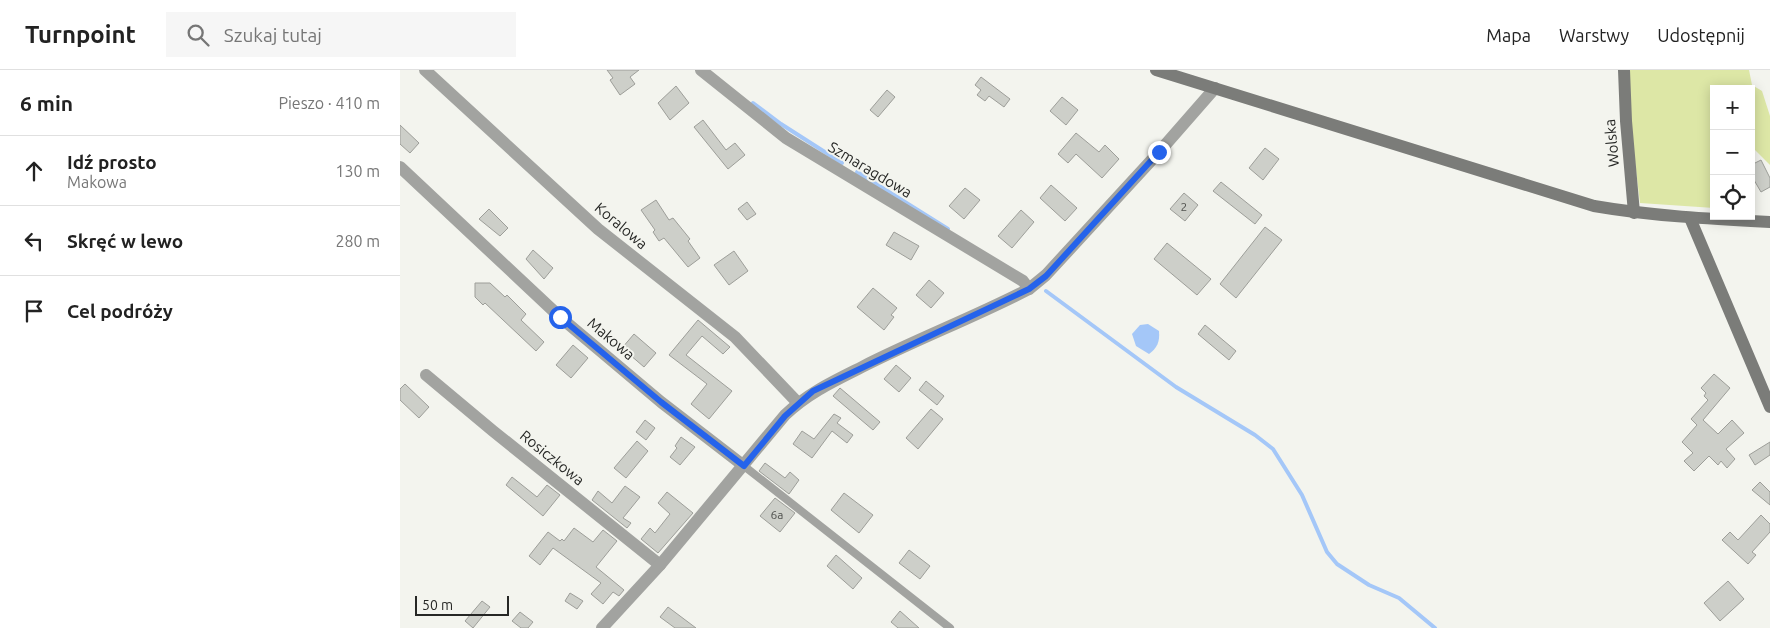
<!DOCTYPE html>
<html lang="pl">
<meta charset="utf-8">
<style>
:root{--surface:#fff;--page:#f6f6f6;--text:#222;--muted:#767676;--line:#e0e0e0}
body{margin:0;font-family:Ubuntu,sans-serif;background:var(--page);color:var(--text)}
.controls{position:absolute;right:15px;top:15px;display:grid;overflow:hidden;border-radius:0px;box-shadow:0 2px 12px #0003}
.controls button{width:45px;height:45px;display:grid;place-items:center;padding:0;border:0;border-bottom:1px solid var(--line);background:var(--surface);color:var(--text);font:25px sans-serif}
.scale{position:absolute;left:15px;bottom:12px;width:94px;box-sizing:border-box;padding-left:5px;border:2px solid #262725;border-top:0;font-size:14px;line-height:18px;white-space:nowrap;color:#262725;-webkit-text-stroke:4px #f3f4ee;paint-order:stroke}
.stop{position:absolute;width:15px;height:15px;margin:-11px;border:4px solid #2563eb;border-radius:50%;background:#fff}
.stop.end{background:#2563eb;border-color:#fff;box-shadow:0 1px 5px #0008}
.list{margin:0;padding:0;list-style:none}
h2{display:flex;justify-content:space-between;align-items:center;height:65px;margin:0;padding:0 20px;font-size:21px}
h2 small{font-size:16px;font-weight:400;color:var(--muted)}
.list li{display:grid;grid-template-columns:32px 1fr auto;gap:15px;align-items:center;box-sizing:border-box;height:70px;padding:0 20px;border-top:1px solid var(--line)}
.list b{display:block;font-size:19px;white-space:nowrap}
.list p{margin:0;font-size:16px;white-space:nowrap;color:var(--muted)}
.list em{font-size:16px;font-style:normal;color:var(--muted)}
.icon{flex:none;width:28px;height:28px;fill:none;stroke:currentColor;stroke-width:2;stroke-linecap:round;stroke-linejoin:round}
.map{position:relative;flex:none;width:1370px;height:558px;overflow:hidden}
header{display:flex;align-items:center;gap:30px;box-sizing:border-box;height:70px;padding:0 25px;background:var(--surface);border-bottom:1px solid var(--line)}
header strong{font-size:24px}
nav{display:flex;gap:28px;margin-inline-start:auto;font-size:18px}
.search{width:350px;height:45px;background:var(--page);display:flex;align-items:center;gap:12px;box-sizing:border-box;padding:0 18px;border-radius:0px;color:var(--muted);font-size:19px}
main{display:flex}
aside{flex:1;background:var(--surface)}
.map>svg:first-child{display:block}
.green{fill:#dde7a6}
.water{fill:#a4c7f8}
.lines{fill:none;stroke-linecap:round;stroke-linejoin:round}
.stream{stroke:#a4c7f8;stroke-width:4}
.building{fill:#cdcfc9;stroke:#9d9e99}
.lane{stroke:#a2a3a0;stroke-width:8}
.street{stroke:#a2a3a0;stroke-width:12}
.secondary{stroke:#7b7c79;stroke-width:12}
.route{stroke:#2563eb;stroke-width:6}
.labels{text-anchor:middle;stroke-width:4;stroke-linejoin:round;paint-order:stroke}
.number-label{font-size:12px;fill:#50514e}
.street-label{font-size:15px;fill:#262725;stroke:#f3f4ee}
</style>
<header>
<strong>Turnpoint</strong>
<div class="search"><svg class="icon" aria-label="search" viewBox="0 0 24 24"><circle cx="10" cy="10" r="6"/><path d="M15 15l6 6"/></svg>Szukaj tutaj</div>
<nav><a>Mapa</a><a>Warstwy</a><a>Udostępnij</a></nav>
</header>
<main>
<aside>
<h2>6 min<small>Pieszo · 410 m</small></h2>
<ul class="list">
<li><svg class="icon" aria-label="ahead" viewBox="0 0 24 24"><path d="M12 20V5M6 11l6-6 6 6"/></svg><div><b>Idź prosto</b><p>Makowa</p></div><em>130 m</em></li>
<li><svg class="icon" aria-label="left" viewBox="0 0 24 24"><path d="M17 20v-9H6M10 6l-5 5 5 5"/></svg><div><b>Skręć w lewo</b></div><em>280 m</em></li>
<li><svg class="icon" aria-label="arrive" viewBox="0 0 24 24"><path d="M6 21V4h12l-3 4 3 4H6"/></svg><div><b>Cel podróży</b></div></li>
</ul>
</aside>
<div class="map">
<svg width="1370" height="558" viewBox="0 0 1370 558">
<rect width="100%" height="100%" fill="#f3f4ee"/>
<polygon class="green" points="1228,0 1349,0 1352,15 1362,21 1370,46 1370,95 1354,79 1351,79 1351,19 1314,19 1314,138 1240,133 1230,50"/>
<path class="water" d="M748,254L759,261C760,272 757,278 749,284L736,276L732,264L740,255Z"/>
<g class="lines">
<g class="stream">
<polyline points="353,33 381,54 442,93"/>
<polyline points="457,102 548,159"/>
<polyline points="646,221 776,317 855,365 873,379 902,425 927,482 937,494 969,515 999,528 1035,558"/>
</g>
</g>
<g class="building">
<polygon points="207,0 239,0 230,7 235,14 220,25 210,10 213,8"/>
<polygon points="581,7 610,29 604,37 589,26 585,31 577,25 581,20 575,15"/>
<polygon points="276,16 289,33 270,50 258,33"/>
<polygon points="487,20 495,27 478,47 470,40"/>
<polygon points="662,27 678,40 666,55 650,41"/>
<polygon points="303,50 326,80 335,73 345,85 328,99 294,57"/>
<polygon points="0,55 19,73 10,83 0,74"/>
<polygon points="676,63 699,82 705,75 719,89 702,108 676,84 668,93 658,84"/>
<polygon points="865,78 879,89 863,110 849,98"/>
<polygon points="1361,90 1370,108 1370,117 1361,122 1354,110 1351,111 1351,95"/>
<polygon points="821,112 862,145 855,154 813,121"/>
<polygon points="651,115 677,138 665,151 640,128"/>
<polygon points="565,118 580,130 564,149 549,136"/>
<polygon points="784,123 798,135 785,151 770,139"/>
<polygon points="256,130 269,150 273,148 290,169 288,171 300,188 288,197 264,168 259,171 253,162 255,160 241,140"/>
<polygon points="347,132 356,144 347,150 338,139"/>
<polygon points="89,139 108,158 100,166 79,149"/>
<polygon points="621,140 634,152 612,178 598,166"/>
<polygon points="865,157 882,170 836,228 820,214"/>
<polygon points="494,162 519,176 511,190 486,175"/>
<polygon points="767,173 811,209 797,225 754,189"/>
<polygon points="133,180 153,198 144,209 126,189"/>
<polygon points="334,181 348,201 329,215 314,195"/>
<polygon points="529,210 544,223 531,238 516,225"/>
<polygon points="75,213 90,213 105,227 107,225 126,244 121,250 144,272 136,281 85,233 83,235 75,227"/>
<polygon points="473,218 497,238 491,245 494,247 484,260 457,237"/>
<polygon points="298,250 330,277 323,284 302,266 286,285 332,321 309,349 291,334 307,314 269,285"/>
<polygon points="805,255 836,281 829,290 798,264"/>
<polygon points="234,264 256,283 244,297 222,278"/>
<polygon points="173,275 188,288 171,308 156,295"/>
<polygon points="496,295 511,308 499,322 484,309"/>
<polygon points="1314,304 1330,318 1303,350 1318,364 1332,350 1344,363 1326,379 1335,389 1327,398 1321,391 1318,395 1309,386 1294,401 1284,391 1293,383 1282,372 1297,355 1291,349 1308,330 1304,326 1306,323 1301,318"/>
<polygon points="526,311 544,326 537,335 519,320"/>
<polygon points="5,314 29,337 19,348 0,330 0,319"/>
<polygon points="440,318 480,352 473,360 433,326"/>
<polygon points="531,339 543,349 518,379 506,368"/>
<polygon points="434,344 441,348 437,353 453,365 447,373 432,361 412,388 393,374 402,361 414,369"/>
<polygon points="245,350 255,358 246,370 236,362"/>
<polygon points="281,367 295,377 280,395 270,387 277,378 275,376"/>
<polygon points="237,371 248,381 226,408 214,398"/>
<polygon points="1370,372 1370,385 1355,395 1349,385"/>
<polygon points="365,393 385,408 390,402 399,410 389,424 359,401"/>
<polygon points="112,407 137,427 147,415 160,425 143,446 106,415"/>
<polygon points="1360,412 1370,422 1370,435 1352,420"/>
<polygon points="225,416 240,427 223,448 231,453 227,458 192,430 198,421 212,433"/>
<polygon points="267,422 293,443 258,483 241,469 250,458 255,463 270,444 258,433"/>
<polygon points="444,423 473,445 459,463 431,440"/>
<polygon points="375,428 395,443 380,462 360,446"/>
<polygon points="1361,445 1370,454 1370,462 1352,482 1356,485 1348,494 1322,470 1330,462 1338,470"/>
<polygon points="174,458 193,472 203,460 217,471 196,497 224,520 219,526 213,522 203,534 191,524 201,513 153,478 140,495 129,486 148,462 160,471 162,469 164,471"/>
<polygon points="509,480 530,496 520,509 499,493"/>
<polygon points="436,485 462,508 453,519 427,496"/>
<polygon points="1328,511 1344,529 1320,551 1304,533"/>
<polygon points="170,523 183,531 177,539 165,531"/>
<polygon points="82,531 90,537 73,558 65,551"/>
<polygon points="268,537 296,558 275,558 260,547"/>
<polygon points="500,541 519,558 498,558 491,552"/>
<polygon points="120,542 133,552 128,558 121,558 112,551"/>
</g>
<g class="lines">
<polyline class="lane" points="344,396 550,558"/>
<g class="street">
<polyline points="25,0 198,159 335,267 398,333"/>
<polyline points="301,0 386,68 623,211 629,219"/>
<polyline points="0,97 160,247 261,332 344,396"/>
<polyline points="26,305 93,361 260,495"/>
<path d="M202,558L260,495L385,345C408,323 434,311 462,297C517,269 575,247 629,219L646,205L759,82L815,18"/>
</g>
<g class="secondary">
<path d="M756,0L1194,136C1252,146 1311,149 1370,152"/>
<polyline points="1224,0 1226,51 1234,143"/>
<polyline points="1290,148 1370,337"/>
</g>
</g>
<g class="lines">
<polyline class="route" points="160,247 261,332 344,396 385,346 413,321 629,219 646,206 759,82"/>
</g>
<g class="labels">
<g class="number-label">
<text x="784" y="141">2</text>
<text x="377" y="449">6a</text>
</g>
<g class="street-label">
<text transform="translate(1212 73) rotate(-95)" y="5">Wolska</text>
<text transform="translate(470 100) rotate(31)" y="5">Szmaragdowa</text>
<text transform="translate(221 156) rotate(40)" y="5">Koralowa</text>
<text transform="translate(211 269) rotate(40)" y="5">Makowa</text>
<text transform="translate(152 388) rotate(39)" y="5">Rosiczkowa</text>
</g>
</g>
</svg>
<div class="controls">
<button>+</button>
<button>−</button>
<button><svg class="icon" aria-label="locate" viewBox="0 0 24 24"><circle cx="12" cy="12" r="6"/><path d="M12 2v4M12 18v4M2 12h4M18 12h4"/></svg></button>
</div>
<div class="scale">50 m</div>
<div class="stop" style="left:160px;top:247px"></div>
<div class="stop end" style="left:759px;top:82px"></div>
</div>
</main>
